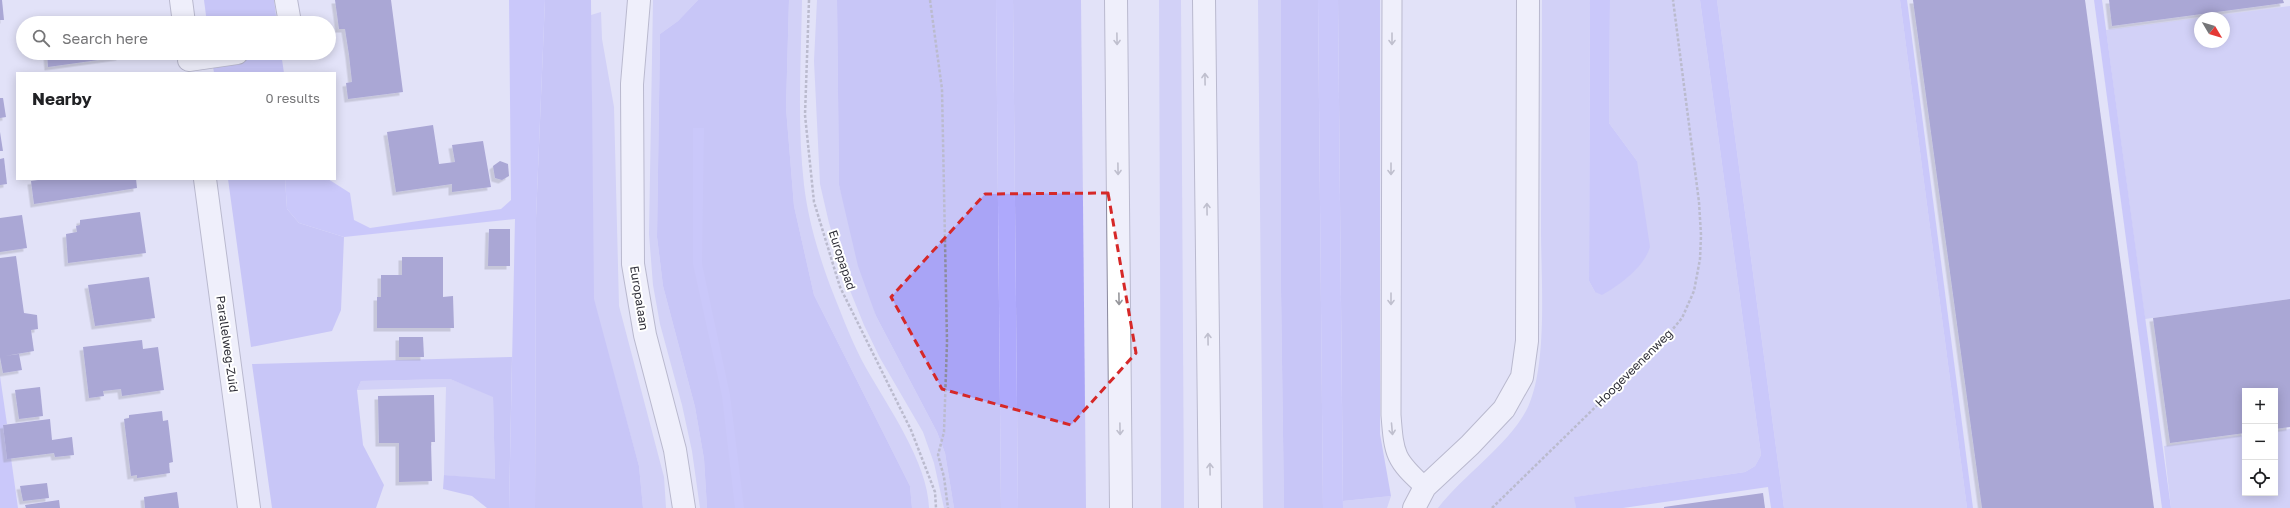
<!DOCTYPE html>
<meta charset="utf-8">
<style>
:root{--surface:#fff;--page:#f6f6f6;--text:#202124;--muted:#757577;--line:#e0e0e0}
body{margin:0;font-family:"Golos Text",sans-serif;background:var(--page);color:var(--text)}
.controls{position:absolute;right:12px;bottom:12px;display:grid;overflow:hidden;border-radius:0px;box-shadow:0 2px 10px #0003}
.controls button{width:36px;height:36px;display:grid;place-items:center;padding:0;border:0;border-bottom:1px solid var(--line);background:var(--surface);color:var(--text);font:20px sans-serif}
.compass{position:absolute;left:2194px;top:12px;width:36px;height:36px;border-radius:50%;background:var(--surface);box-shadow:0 2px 10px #0003;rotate:128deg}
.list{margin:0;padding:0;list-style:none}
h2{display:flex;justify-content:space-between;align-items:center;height:52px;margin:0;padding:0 16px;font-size:17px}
h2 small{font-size:13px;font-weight:400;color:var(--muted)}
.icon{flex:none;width:22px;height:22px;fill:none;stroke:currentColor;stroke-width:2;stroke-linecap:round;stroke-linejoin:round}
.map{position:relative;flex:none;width:2290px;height:508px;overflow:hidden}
.search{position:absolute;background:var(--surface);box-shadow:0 2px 10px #0003;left:16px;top:16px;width:320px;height:44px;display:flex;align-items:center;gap:10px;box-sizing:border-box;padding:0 14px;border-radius:22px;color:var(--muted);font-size:15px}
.panel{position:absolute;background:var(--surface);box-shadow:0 2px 10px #0003;left:16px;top:72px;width:320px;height:108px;border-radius:0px}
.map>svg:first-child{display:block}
.green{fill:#bebcf5;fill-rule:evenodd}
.forest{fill:#a9a4f6}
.water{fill:#aea9fc}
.building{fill:#665fab;filter:url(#shadow)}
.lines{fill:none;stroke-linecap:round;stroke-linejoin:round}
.lane-casing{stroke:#89889d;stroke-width:21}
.street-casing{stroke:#89889d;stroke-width:24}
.secondary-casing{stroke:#89889d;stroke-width:24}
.highway-casing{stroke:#89889d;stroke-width:24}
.path{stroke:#8c8c9c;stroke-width:2.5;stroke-dasharray:3 2;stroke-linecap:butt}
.lane{stroke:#fff;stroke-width:19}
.street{stroke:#fff;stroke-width:22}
.secondary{stroke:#fff;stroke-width:22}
.highway{stroke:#fff;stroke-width:22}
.oneway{stroke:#96969b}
.marked{fill:none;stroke:#d62828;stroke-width:3;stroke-dasharray:8 5;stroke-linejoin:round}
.labels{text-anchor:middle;stroke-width:4;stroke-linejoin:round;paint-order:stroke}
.street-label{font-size:12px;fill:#2e2e37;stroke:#fff}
</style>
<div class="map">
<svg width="2290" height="508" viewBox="0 0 2290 508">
<defs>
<filter id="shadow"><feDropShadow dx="-3.5" dy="3.5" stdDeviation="0" flood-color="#0004"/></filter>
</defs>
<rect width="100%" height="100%" fill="#e2e2f8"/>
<g class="green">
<polygon points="653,0 698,0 678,21 660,34 657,237 663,286 695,407 704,459 707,508 700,508 692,451 682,405 660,324 653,285 649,234"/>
<path d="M789,0H802C801,61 797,124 804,185C808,220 820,260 833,293C843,318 853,345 866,368C888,407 928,463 929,508H912L910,486L814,295L794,206L786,108Z"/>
<polygon points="817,0 837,0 839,185 876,316 937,432 945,453 954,508 944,508 934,463 923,432 880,358 864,325 849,288 829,223 820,184 814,61"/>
<polygon points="1159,0 1181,0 1184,508 1161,508"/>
<polygon points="1258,0 1281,0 1281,291 1284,508 1263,508"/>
<path d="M1542,0H1590L1589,281L1595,292L1637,161L1609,123L1610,0H1700L1761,455L1755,466L1745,472L1575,497L1576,508H1438C1464,474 1510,444 1528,407C1548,363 1541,279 1541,230C1541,153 1542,77 1542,0Z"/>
<polygon points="1717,0 1900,0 1967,508 1784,508"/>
<path d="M2290,6V299L2145,319L2106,30ZM2200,18H2224V42H2200Z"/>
<polygon points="601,12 602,39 614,107 619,306 664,477 666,508 643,508 639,466 593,299 591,15"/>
<polygon points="450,379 493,396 495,480 444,475 446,387 357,390 361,381"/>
<polygon points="2290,429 2290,508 2171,508 2164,446 2245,435 2245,493 2275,493 2275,431"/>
<polygon points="1391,496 1387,508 1343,508 1343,501"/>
</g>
<g class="forest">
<polygon points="204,0 274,0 277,23 207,23"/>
<polygon points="545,0 591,0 594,299 639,466 643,508 535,508 536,218"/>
<polygon points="698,0 789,0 786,108 794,206 814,295 910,486 912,508 707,508 704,459 695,407 663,286 657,237 660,34 678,21"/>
<polygon points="837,0 996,0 1001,508 954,508 945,453 937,432 876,316 858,266 839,185"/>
<polygon points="1013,0 1081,0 1086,508 1018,508"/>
<polygon points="1281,0 1318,0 1323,508 1284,508 1281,291"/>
<polygon points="1338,0 1380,0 1380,434 1391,496 1343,501"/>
<polygon points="211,53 281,53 284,73 214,73"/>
<polygon points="228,179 285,179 287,209 299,223 344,237 341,310 332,331 251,347"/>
<polygon points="512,357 509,508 487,508 472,496 443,489 444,475 495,479 493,397 450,379 361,381 357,390 363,445 384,485 376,508 272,508 252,364"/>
</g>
<g class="water">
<polygon points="509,0 545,0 536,218 535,508 509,508 515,219 344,237 299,223 287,209 285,179 328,179 350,193 354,220 370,228 501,209 511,200"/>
<polygon points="996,0 1013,0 1018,508 1001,508"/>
<polygon points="1318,0 1338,0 1343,508 1323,508"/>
<path d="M1590,0H1610L1609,123L1637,161L1650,247C1644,267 1620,285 1602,295L1595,292L1589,281Z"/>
<polygon points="1700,0 1717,0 1784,508 1771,508 1768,487 1623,508 1576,508 1574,497 1745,472 1755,466 1761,455"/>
<polygon points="1900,0 1907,0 1973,508 1967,508"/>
<polygon points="2094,0 2102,0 2171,508 2162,508"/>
<polygon points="693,128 704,128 702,264 730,395 744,508 735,508 722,396 693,264"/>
<polygon points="0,376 7,424 3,425 7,458 11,458 18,508 0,508"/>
</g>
<g class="building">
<polygon points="0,0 2,0 4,20 0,20"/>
<polygon points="335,0 391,0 403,92 348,99 346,83 352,82 349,55 345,29 339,29"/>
<polygon points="1913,0 2085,0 2154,508 1982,508"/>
<polygon points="2109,0 2283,0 2284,3 2112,26"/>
<polygon points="115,17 116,23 79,23 78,22"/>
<polygon points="47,53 119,53 120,57 48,67"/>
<polygon points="0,98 3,98 6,117 0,118"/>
<polygon points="433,125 439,164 455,162 452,145 483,141 491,187 452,192 452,184 396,192 387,132"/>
<polygon points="0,132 3,151 0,151"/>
<polygon points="4,158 7,184 0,185 0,159"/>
<polygon points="500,161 508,164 509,176 502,180 495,178 493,166"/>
<polygon points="45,179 136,179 137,188 34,204 31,181"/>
<polygon points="140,212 146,253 68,263 66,234 77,232 76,226 80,225 80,220"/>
<polygon points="22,215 27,248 0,252 0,218"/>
<polygon points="489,229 510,229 510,266 488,266"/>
<polygon points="16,256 24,313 37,315 38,329 31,330 34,351 5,356 19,354 22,370 3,373 0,357 0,258"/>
<polygon points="402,257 443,257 443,297 453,296 454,328 377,328 377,297 381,297 381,275 402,275"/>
<polygon points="149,277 155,318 95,326 88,285"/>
<polygon points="2290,299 2290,427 2275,429 2275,391 2245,391 2245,433 2170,443 2153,318"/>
<polygon points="399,337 423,337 424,357 399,357"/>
<polygon points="142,340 143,349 158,347 164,390 122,396 121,389 103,391 104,396 89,398 83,347"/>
<polygon points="40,387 43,416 19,419 15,390"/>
<polygon points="434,395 435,442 431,442 432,481 399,482 399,443 379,443 378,396"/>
<polygon points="162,411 163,421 168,420 173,462 169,463 170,473 137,478 137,475 131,476 124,419 129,418 129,415"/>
<polygon points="50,419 52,440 72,437 74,455 55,457 54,453 7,459 3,425"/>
<polygon points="47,483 49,498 23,501 20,486"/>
<polygon points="177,492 179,508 145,508 144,497"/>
<polygon points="1763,493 1765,508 1664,508 1664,507"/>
<polygon points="59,500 60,508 26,508 25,505"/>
</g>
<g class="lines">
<defs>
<path id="lane" d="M1392,0L1391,415C1394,455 1395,460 1425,487"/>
<g id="street">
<polyline points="181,0 184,23"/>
<polyline points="286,0 290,23"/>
<polyline points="189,60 237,53"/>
<polyline points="205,179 249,508"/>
<polyline points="1414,508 1425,487 1470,445 1504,409 1522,377 1527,341 1528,0"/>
</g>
<polyline id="secondary" points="639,0 632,84 633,264 645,335 675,450 684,508"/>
<g id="highway">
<polyline points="1116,0 1121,508"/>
<polyline points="1204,0 1210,508"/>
</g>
</defs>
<use href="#lane" class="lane-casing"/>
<use href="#street" class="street-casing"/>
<use href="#secondary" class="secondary-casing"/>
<use href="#highway" class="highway-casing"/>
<g class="path">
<polyline points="809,0 805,115 814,202 840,287 911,430 935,492 936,508"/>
<polyline points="930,0 942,89 947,342 944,432 938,455 944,477 948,508"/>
<polyline points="1492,508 1662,342 1682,318 1694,291 1700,259 1701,235 1699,202 1673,0"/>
</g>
<use href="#lane" class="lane"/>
<use href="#street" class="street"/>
<use href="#secondary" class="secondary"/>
<use href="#highway" class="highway"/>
</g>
<defs><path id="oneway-shaft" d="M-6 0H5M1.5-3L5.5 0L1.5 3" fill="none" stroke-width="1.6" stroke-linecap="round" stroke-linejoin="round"/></defs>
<g class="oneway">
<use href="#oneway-shaft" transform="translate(1117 39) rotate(89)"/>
<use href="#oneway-shaft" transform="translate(1392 39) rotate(90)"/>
<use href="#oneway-shaft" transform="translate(1205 79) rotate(-91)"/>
<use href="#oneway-shaft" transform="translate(1118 169) rotate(89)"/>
<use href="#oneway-shaft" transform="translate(1391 169) rotate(90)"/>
<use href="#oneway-shaft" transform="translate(1207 209) rotate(-91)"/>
<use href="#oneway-shaft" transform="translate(1119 299) rotate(89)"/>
<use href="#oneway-shaft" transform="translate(1391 299) rotate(90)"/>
<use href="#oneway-shaft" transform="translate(1208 339) rotate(-91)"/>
<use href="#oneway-shaft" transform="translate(1120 429) rotate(89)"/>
<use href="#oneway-shaft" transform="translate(1392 429) rotate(85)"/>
<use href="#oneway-shaft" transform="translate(1210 469) rotate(-91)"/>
</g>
<path d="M0 0H2290V508H0ZM1108,193L1136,353L1071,425L942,389L891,297L985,194Z" fill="#e2e2f8" fill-opacity=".55" fill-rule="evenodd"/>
<path class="marked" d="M1108,193L1136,353L1071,425L942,389L891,297L985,194Z"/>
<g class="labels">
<g class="street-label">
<text transform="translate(842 260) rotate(72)" y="4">Europapad</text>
<text transform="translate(639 298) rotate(81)" y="4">Europalaan</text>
<text transform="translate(227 344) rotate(82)" y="4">Parallelweg-Zuid</text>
<text transform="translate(1634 368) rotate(-45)" y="4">Hoogeveenenweg</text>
</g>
</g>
</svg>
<div class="controls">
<button>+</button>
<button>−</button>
<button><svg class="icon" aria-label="locate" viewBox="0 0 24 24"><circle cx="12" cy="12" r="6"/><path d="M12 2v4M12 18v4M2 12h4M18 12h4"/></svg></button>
</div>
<svg class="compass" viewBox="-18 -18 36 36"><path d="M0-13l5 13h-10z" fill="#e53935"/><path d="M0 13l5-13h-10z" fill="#757577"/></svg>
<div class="search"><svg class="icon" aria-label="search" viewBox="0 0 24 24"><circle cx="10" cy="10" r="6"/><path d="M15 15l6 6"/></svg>Search here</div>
<section class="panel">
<h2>Nearby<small>0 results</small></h2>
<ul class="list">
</ul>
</section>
</div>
